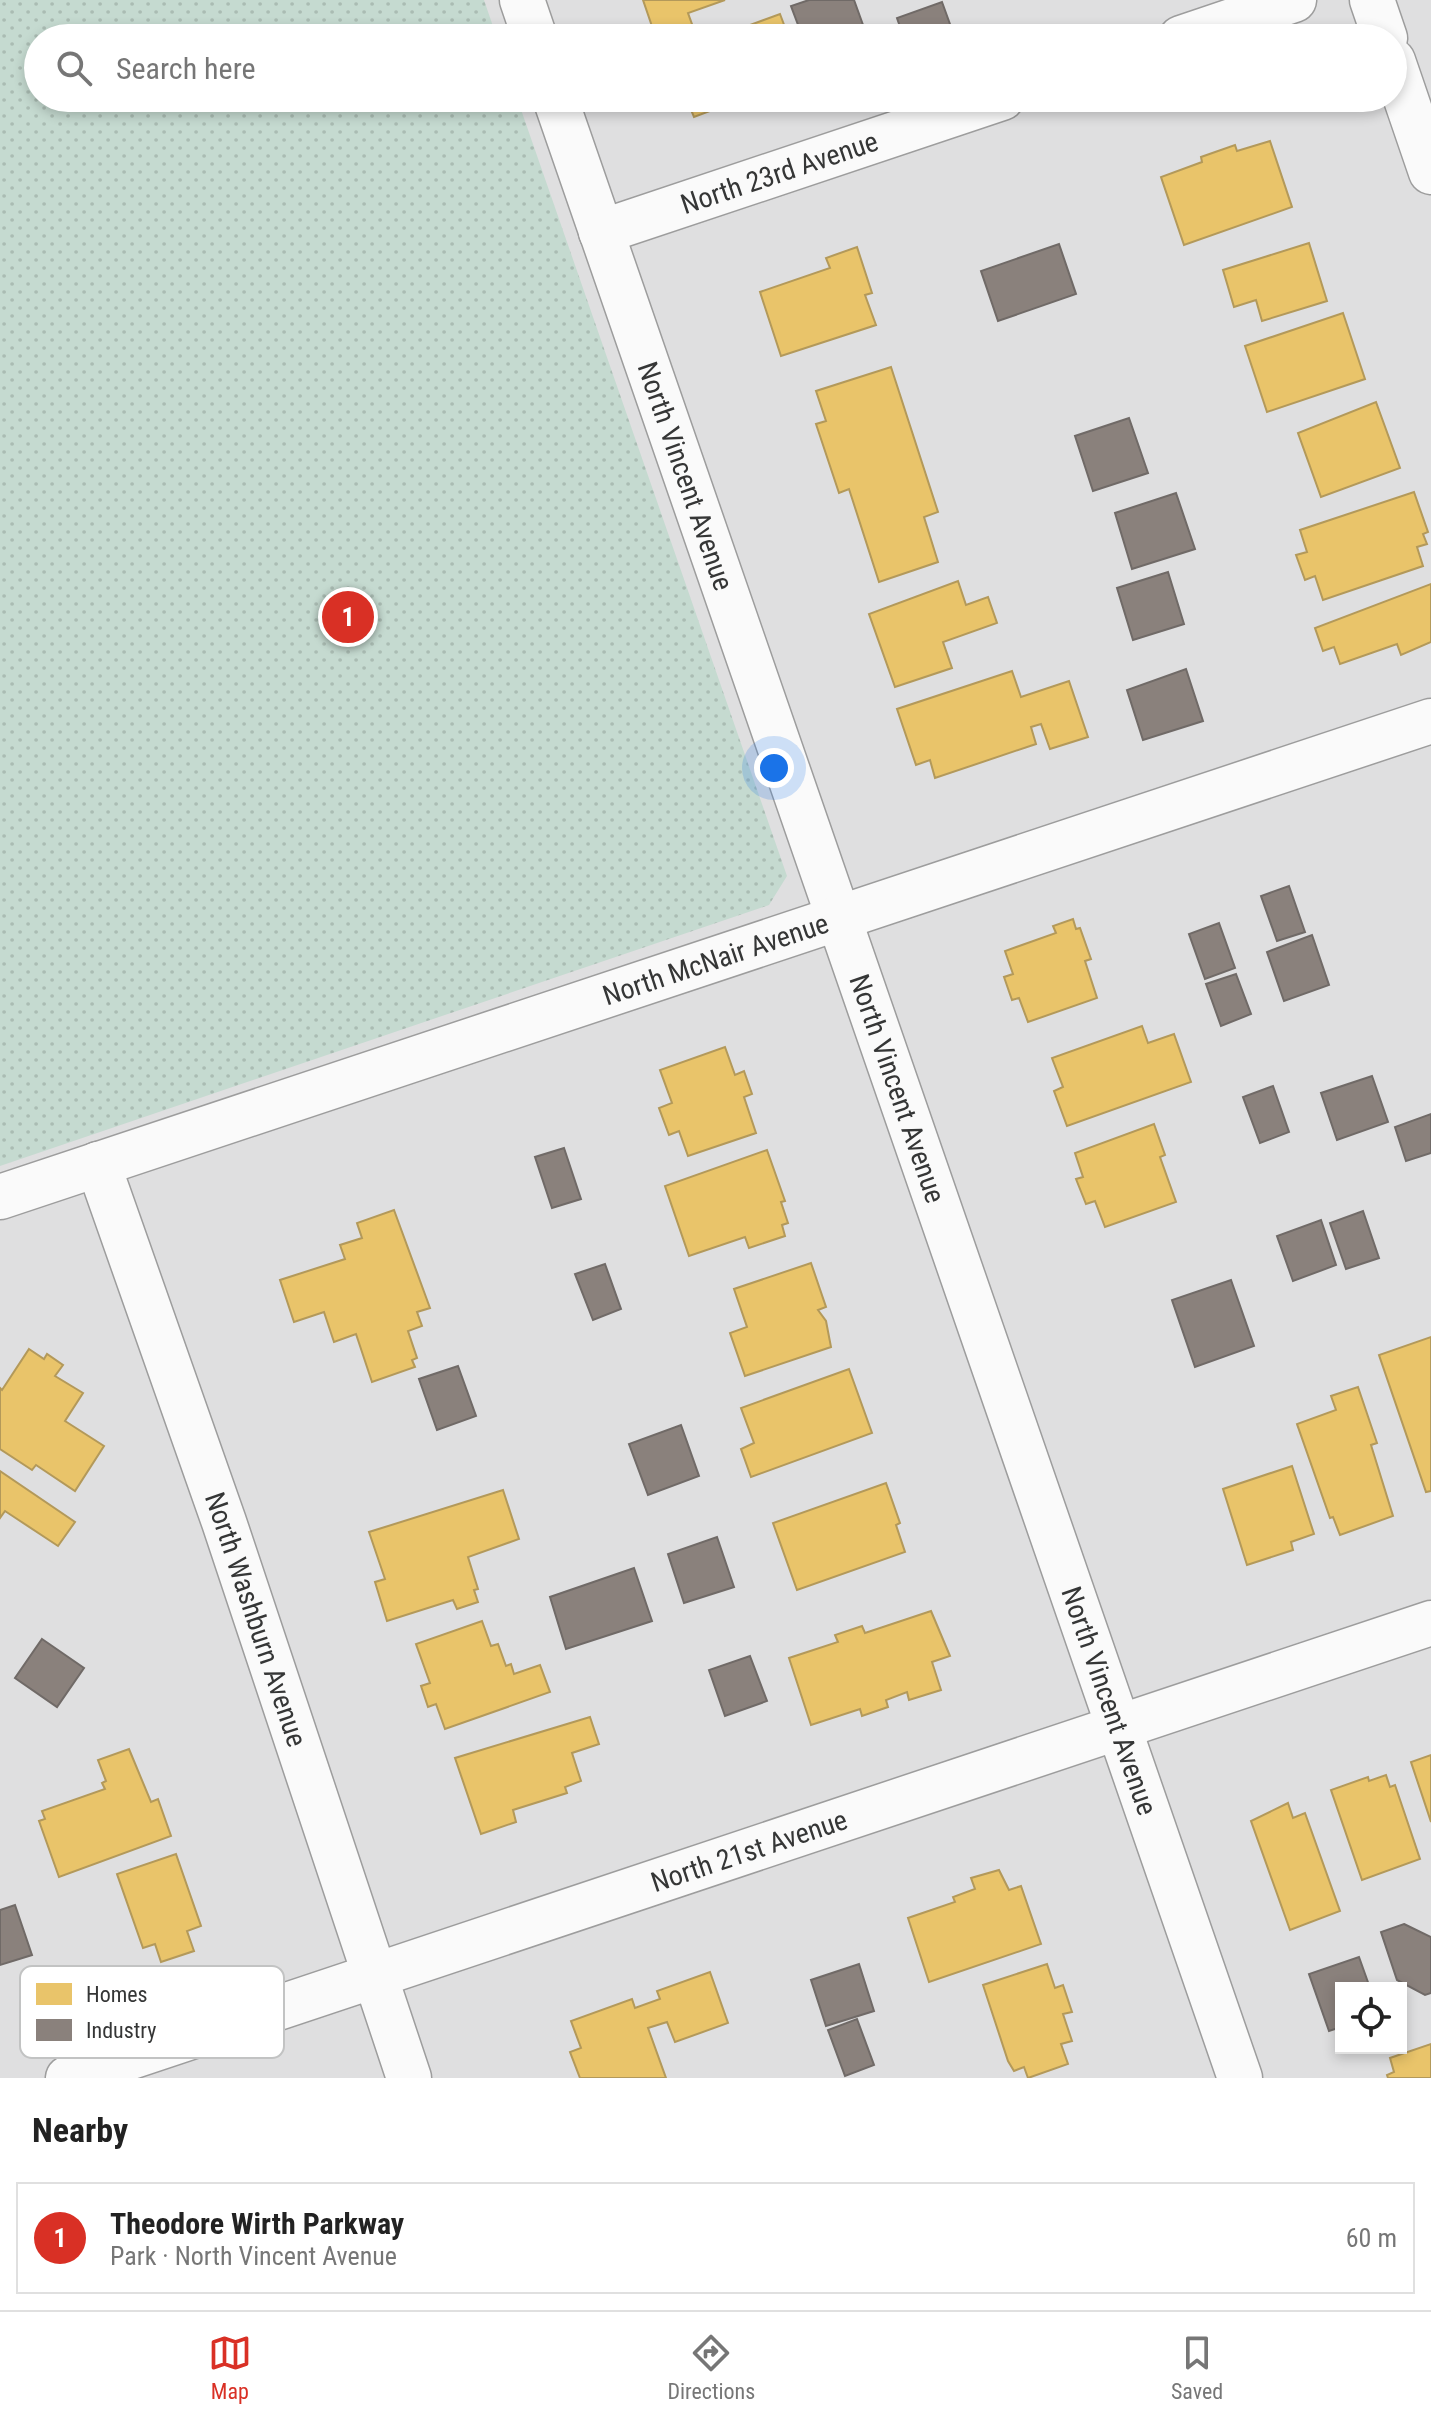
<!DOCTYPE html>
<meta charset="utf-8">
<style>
:root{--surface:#fff;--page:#f2f2f2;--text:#222;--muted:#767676;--line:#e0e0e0;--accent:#d93025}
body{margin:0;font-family:"Roboto Condensed",sans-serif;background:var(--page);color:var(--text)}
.controls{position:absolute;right:24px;bottom:24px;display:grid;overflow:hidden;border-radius:0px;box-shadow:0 4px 12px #0003}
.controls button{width:72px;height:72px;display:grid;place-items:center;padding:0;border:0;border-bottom:2px solid var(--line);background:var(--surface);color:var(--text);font:40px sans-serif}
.you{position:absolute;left:774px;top:768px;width:28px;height:28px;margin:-20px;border:6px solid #fff;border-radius:50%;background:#1a73e8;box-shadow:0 0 0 12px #1a73e833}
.badge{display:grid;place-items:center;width:52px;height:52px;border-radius:50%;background:var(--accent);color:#fff;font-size:26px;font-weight:700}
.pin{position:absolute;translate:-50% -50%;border:4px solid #fff;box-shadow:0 2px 8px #0006}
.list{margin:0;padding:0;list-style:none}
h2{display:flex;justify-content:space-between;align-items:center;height:104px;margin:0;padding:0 32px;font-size:34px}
h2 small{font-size:26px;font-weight:400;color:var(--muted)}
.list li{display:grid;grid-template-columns:52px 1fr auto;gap:24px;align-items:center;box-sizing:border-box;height:112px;margin:0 16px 16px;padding:0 16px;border:2px solid var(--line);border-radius:0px}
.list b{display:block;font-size:30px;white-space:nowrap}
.list p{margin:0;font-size:26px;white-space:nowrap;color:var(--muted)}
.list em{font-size:26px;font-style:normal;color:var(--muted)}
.icon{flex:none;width:44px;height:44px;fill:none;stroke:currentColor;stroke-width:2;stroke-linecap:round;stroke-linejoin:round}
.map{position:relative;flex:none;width:1431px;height:2078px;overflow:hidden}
.search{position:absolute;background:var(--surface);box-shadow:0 4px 12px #0003;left:24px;right:24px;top:24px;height:88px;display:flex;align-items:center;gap:20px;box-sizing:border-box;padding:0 28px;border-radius:44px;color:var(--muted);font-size:30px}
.sheet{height:232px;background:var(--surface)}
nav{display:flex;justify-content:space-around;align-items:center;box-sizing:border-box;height:112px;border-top:2px solid var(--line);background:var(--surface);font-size:22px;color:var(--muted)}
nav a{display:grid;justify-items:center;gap:4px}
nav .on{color:var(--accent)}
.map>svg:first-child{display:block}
.park{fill:url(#park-dots)}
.homes{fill:#e9c46a;stroke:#b3995a;stroke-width:2}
.industry{fill:#8a817c;stroke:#706a67;stroke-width:2}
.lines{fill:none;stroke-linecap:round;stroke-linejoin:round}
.street-casing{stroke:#9d9d9d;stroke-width:47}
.street{stroke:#fafafa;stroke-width:44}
.labels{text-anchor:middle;stroke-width:8;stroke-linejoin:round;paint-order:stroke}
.street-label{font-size:28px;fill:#353636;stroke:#fff}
.key{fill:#fff;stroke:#c2c3c3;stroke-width:2}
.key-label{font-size:22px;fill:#353636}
</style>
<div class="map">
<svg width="1431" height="2078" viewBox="0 0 1431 2078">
<defs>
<pattern id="park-dots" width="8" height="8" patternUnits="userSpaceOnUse" patternTransform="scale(2)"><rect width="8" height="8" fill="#c5dad0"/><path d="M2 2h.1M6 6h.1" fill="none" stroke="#aabcb3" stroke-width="1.8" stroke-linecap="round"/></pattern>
</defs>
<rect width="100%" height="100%" fill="#dfdfe0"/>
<polygon class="park" points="0,0 484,0 497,38 38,38 38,98 517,98 787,876 769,905 0,1166"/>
<g class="homes">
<polygon points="643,0 725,0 688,13 693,27 661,38 656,38"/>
<polygon points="780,14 789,38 715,38"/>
<polygon points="677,98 744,98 694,117 687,100 679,103"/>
<polygon points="1270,141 1292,207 1184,245 1161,177 1202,162 1201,157 1235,145 1237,151"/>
<polygon points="1309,243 1327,301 1262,321 1256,300 1234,307 1223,270"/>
<polygon points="857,247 872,293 865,295 876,325 781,356 760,292 830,268 826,258"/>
<polygon points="1343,313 1365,379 1267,412 1245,346"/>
<polygon points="891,367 938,512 924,517 938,562 879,582 849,489 839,493 816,424 826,421 816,391"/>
<polygon points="1376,402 1400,468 1321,497 1298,433"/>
<polygon points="1414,492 1428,532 1423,534 1427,544 1417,547 1423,566 1323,600 1315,576 1305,580 1296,555 1307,552 1300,530"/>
<polygon points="958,581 966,605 988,597 997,623 943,642 952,668 895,687 869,614"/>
<polygon points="1431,584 1431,642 1401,655 1397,644 1340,664 1334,647 1323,651 1315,628"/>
<polygon points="1012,671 1021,697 1069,681 1088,737 1050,749 1041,724 1031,727 1036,744 935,778 930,760 916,765 897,709"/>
<polygon points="1073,919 1076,929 1080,928 1091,959 1085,961 1097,998 1028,1022 1019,998 1012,1000 1004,977 1013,974 1005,951 1056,933 1053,926"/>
<polygon points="1142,1026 1148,1043 1174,1034 1191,1082 1067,1126 1054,1091 1063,1087 1052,1058"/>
<polygon points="725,1047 735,1075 744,1071 752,1094 744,1097 756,1133 688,1156 679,1131 669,1135 659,1108 672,1103 660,1070"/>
<polygon points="1154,1124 1165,1155 1160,1157 1176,1202 1105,1227 1095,1201 1086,1204 1076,1179 1083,1177 1075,1153"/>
<polygon points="767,1150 785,1201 781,1202 788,1223 782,1225 785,1236 749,1248 745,1237 689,1256 665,1186"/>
<polygon points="394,1210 430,1308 417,1312 422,1326 408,1331 417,1358 412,1360 415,1367 372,1382 356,1334 334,1342 324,1312 294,1322 280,1280 345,1259 340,1245 362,1238 357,1223"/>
<polygon points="811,1263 826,1307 818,1310 826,1321 831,1347 745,1376 730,1333 747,1327 734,1289"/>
<polygon points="1431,1337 1431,1491 1426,1492 1379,1355"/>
<polygon points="29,1349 44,1359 47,1354 63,1365 55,1376 83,1393 65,1421 104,1446 75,1491 36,1465 32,1470 0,1449 0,1388 2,1390"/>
<polygon points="849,1369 872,1433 751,1477 741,1449 754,1443 741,1408"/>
<polygon points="1358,1387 1377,1443 1371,1445 1393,1516 1340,1535 1333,1517 1330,1518 1297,1424 1336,1410 1331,1396"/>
<polygon points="1292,1466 1314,1534 1291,1542 1293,1550 1247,1565 1223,1489"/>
<polygon points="0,1471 75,1522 58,1546 5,1511 0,1518"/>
<polygon points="886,1483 900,1523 896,1525 905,1552 797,1590 773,1523"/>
<polygon points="503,1490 519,1539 468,1557 478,1589 474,1590 478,1602 457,1609 453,1600 387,1621 375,1582 385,1579 369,1532"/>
<polygon points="931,1611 950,1656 932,1662 941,1690 909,1700 907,1692 886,1700 888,1707 862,1716 860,1709 811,1725 789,1658 838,1642 835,1635 862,1626 865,1633"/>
<polygon points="482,1621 491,1646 498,1644 506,1666 511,1664 514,1674 540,1665 550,1692 445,1729 436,1704 428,1707 421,1686 430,1683 416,1644"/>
<polygon points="590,1717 599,1744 572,1753 581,1781 565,1787 567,1793 513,1810 516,1822 481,1834 455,1758"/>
<polygon points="129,1749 151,1802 158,1799 171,1836 59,1877 39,1821 45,1819 42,1811 105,1789 102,1783 106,1781 98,1760"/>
<polygon points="1431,1755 1431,1822 1411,1762"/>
<polygon points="1386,1775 1390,1787 1395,1785 1420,1859 1362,1880 1331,1790 1368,1777 1369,1781"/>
<polygon points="1288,1803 1293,1818 1305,1813 1340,1911 1290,1930 1251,1821"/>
<polygon points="176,1854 201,1926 187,1931 194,1951 161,1962 155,1944 143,1948 117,1874"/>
<polygon points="999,1870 1009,1890 1021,1886 1041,1944 929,1982 908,1918 955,1902 953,1897 975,1889 971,1878"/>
<polygon points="1047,1964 1055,1988 1063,1985 1072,2012 1063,2014 1072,2041 1061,2044 1068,2064 1028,2078 1024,2067 1014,2071 1008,2061 983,1985"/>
<polygon points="710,1972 728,2023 675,2042 667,2022 648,2028 666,2078 580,2078 570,2052 581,2048 571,2021 632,1999 635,2008 660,1999 657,1991"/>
<polygon points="1431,2044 1431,2078 1388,2078 1387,2075 1394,2072 1390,2058"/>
</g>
<g class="industry">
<polygon points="809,0 854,0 867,36 803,38 791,6"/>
<polygon points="942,2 955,38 904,38 897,18"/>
<polygon points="1059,244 1076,294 998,321 981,271"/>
<polygon points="1129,418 1148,473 1093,491 1075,436"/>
<polygon points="1176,493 1195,549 1132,569 1115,513"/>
<polygon points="1168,572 1184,624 1133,640 1117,588"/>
<polygon points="1186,669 1203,721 1143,740 1127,690"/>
<polygon points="1289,886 1305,932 1277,941 1261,896"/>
<polygon points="1219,923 1235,968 1205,979 1189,934"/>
<polygon points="1312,935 1329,985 1284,1001 1267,952"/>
<polygon points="1236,974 1251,1014 1221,1026 1206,984"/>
<polygon points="1372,1076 1388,1122 1337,1140 1321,1093"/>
<polygon points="1273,1086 1289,1132 1260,1143 1243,1097"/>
<polygon points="1431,1114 1431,1153 1406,1161 1395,1127"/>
<polygon points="564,1148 581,1199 552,1208 535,1157"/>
<polygon points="1363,1211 1379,1258 1346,1269 1330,1223"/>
<polygon points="1321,1220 1336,1265 1293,1281 1277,1236"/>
<polygon points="605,1264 621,1309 593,1320 575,1274"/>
<polygon points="1231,1280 1254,1346 1195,1367 1172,1300"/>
<polygon points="458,1366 476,1416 437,1430 419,1379"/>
<polygon points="681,1425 699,1476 648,1495 629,1444"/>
<polygon points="717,1537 734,1587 684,1603 668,1554"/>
<polygon points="634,1568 652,1621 566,1649 550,1597"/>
<polygon points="42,1639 84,1668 57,1707 15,1678"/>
<polygon points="750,1656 767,1701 725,1716 709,1670"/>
<polygon points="15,1905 32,1955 0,1965 0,1910"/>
<polygon points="1404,1924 1431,1937 1431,1993 1425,1995 1397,1980 1381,1932"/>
<polygon points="1359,1957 1370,1988 1341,1988 1341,2027 1329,2031 1309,1974"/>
<polygon points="859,1964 874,2011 826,2026 811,1980"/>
<polygon points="857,2019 874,2065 845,2076 828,2030"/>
</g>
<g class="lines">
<defs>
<g id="street">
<polyline points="522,0 535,38"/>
<polyline points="1372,0 1385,38"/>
<polyline points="1181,38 1294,0"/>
<polyline points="1393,61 1431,172"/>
<path id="s1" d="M555,98L1240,2078"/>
<path id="s2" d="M601,232L1002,98"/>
<path id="s3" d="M98,1164L224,1522L409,2078"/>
<path id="s4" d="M0,1197L1431,721"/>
<path id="s5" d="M68,2078L1431,1623"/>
</g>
</defs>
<use href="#street" class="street-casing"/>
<use href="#street" class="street"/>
</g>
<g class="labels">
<g class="street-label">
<text dy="10" stroke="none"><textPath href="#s2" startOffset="188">North 23rd Avenue</textPath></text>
<text dy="10" stroke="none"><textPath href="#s1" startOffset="400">North Vincent Avenue</textPath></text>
<text dy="10" stroke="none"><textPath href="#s4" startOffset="754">North McNair Avenue</textPath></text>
<text dy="10" stroke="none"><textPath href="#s1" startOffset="1048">North Vincent Avenue</textPath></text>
<text dy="10" stroke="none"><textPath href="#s3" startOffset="482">North Washburn Avenue</textPath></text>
<text dy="10" stroke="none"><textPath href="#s1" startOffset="1696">North Vincent Avenue</textPath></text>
<text dy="10" stroke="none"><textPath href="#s5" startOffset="718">North 21st Avenue</textPath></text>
</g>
</g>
<rect x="20" y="1966" width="264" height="92" rx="12" class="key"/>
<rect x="36" y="1983" width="36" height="22" fill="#e9c46a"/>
<rect x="36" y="2019" width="36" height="22" fill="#8a817c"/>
<g class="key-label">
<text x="86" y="2002">Homes</text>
<text x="86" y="2038">Industry</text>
</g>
</svg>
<div class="controls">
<button><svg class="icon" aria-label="locate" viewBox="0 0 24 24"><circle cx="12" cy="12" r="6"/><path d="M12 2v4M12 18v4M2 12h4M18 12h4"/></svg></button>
</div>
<div class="you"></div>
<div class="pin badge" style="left:348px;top:617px">1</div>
<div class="search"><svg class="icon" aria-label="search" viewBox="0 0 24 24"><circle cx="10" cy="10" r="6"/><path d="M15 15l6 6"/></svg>Search here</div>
</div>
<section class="sheet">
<h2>Nearby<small></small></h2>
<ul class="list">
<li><span class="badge">1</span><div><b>Theodore Wirth Parkway</b><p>Park · North Vincent Avenue</p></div><em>60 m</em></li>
</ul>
</section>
<nav>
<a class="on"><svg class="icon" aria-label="map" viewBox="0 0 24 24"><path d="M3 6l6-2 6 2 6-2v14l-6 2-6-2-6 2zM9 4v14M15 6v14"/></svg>Map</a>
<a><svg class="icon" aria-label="directions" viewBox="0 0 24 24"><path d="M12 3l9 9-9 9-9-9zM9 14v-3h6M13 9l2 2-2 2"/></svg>Directions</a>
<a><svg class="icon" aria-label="saved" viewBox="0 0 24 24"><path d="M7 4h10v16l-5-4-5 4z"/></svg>Saved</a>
</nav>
